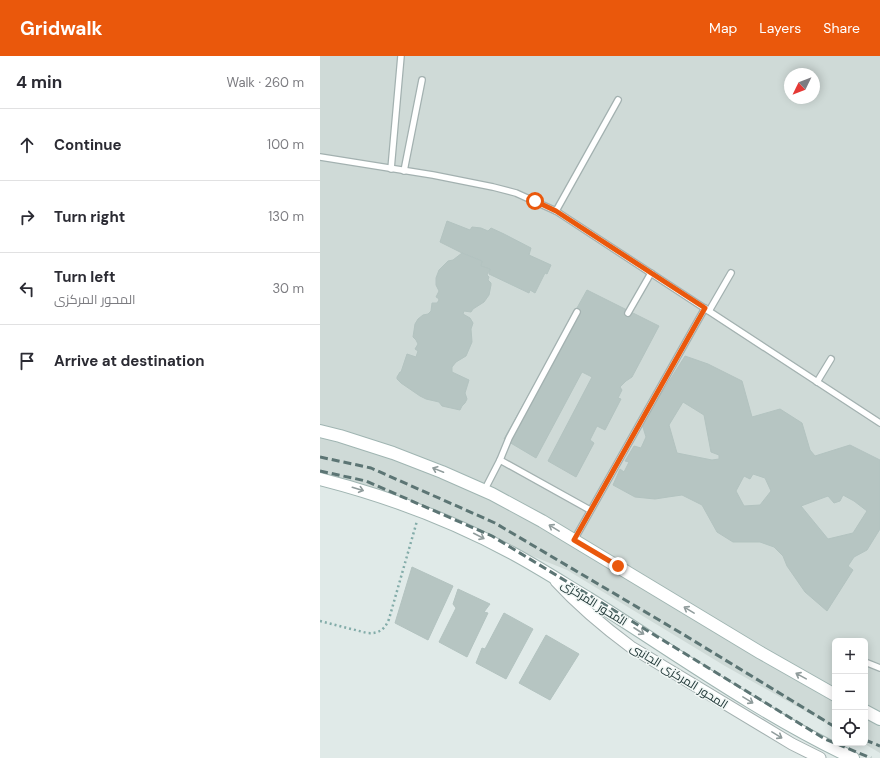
<!DOCTYPE html>
<meta charset="utf-8">
<style>
:root{--surface:#fff;--page:#f2f2f3;--text:#2b2b33;--muted:#7c7c81;--line:#e1e1e2;--accent:#ea580c}
body{margin:0;font-family:"DM Sans",Cairo,sans-serif;background:var(--page);color:var(--text)}
.controls{position:absolute;right:12px;bottom:12px;display:grid;overflow:hidden;border-radius:6px;box-shadow:0 2px 10px #0003}
.controls button{width:36px;height:36px;display:grid;place-items:center;padding:0;border:0;border-bottom:1px solid var(--line);background:var(--surface);color:var(--text);font:20px sans-serif}
.compass{position:absolute;left:464px;top:12px;width:36px;height:36px;border-radius:50%;background:var(--surface);box-shadow:0 2px 10px #0003;rotate:227deg}
.stop{position:absolute;width:12px;height:12px;margin:-9px;border:3px solid #ea580c;border-radius:50%;background:#fff}
.stop.end{background:#ea580c;border-color:#fff;box-shadow:0 1px 4px #0008}
.list{margin:0;padding:0;list-style:none}
h2{display:flex;justify-content:space-between;align-items:center;height:52px;margin:0;padding:0 16px;font-size:17px}
h2 small{font-size:13px;font-weight:400;color:var(--muted)}
.list li{display:grid;grid-template-columns:26px 1fr auto;gap:12px;align-items:center;box-sizing:border-box;height:72px;padding:0 16px;border-top:1px solid var(--line)}
.list b{display:block;font-size:15px;white-space:nowrap}
.list p{margin:0;font-size:13px;white-space:nowrap;color:var(--muted)}
.list em{font-size:13px;font-style:normal;color:var(--muted)}
.icon{flex:none;width:22px;height:22px;fill:none;stroke:currentColor;stroke-width:2;stroke-linecap:round;stroke-linejoin:round}
.map{position:relative;flex:none;width:560px;height:702px;overflow:hidden}
header{display:flex;align-items:center;gap:24px;box-sizing:border-box;height:56px;padding:0 20px;background:var(--accent);color:#fff}
header strong{font-size:19px}
nav{display:flex;gap:22px;margin-inline-start:auto;font-size:14px}
main{display:flex}
aside{flex:1;background:var(--surface)}
.map>svg:first-child{display:block}
.built{fill:#cfdad7;fill-rule:evenodd}
.building{fill:#b6c5c2;stroke:#b3c3c0;fill-rule:evenodd}
.lines{fill:none;stroke-linecap:round;stroke-linejoin:round}
.service-casing{stroke:#a3b1b0;stroke-width:8}
.minor-casing{stroke:#a3b1b0;stroke-width:13}
.secondary-casing{stroke:#a0b5b2;stroke-width:14}
.path{stroke:#83aca9;stroke-width:2.5;stroke-dasharray:2 3;stroke-linecap:butt}
.service{stroke:#fff;stroke-width:5.5}
.minor{stroke:#fff;stroke-width:11}
.secondary{stroke:#fff;stroke-width:12}
.rail{stroke:#5c7574;stroke-width:3;stroke-dasharray:8 4;stroke-linecap:butt}
.oneway{stroke:#909c9c}
.route{stroke:#ea580c;stroke-width:5}
.labels{text-anchor:middle;stroke-width:3;stroke-linejoin:round;paint-order:stroke}
.street-label{font-size:12px;fill:#223939;stroke:#f1f7f5}
</style>
<header>
<strong>Gridwalk</strong>
<nav><a>Map</a><a>Layers</a><a>Share</a></nav>
</header>
<main>
<aside>
<h2>4 min<small>Walk · 260 m</small></h2>
<ul class="list">
<li><svg class="icon" aria-label="ahead" viewBox="0 0 24 24"><path d="M12 20V5M6 11l6-6 6 6"/></svg><div><b>Continue</b></div><em>100 m</em></li>
<li><svg class="icon" aria-label="right" viewBox="0 0 24 24"><path d="M7 20v-9h11M14 6l5 5-5 5"/></svg><div><b>Turn right</b></div><em>130 m</em></li>
<li><svg class="icon" aria-label="left" viewBox="0 0 24 24"><path d="M17 20v-9H6M10 6l-5 5 5 5"/></svg><div><b>Turn left</b><p>المحور المركزى</p></div><em>30 m</em></li>
<li><svg class="icon" aria-label="arrive" viewBox="0 0 24 24"><path d="M6 21V4h12l-3 4 3 4H6"/></svg><div><b>Arrive at destination</b></div></li>
</ul>
</aside>
<div class="map">
<svg width="560" height="702" viewBox="0 0 560 702">
<rect width="100%" height="100%" fill="#e0eae8"/>
<path class="built" d="M0,0H560V697L543,687H545V585H515V672L405,610L247,514L158,478L42,439L0,430ZM470,18H494V42H470Z"/>
<g class="building">
<polygon points="127,165 150,174 152,171 161,172 168,175 171,172 184,178 211,192 209,199 231,209 227,218 225,217 215,237 210,234 209,237 169,218 170,213 161,210 162,205 142,197 120,186"/>
<polygon points="142,197 162,205 161,210 170,213 167,219 169,221 168,224 171,227 171,229 169,239 164,246 153,253 151,256 144,255 143,258 150,262 153,267 151,273 152,286 146,300 136,306 132,311 132,316 149,324 145,337 147,343 145,347 142,350 140,354 122,350 119,346 106,343 100,340 81,327 77,323 77,321 80,316 81,316 87,298 96,301 98,295 95,293 98,288 96,284 93,281 95,268 98,263 103,259 108,258 111,255 112,247 117,247 119,244 118,242 116,241 119,235 116,229 116,222 119,214 128,205 133,204"/>
<polygon points="267,234 339,270 312,321 306,325 300,331 302,334 298,342 301,343 285,374 277,370 270,384 274,387 256,421 228,405 272,321 262,316 216,402 184,383"/>
<path d="M365,300L388,308L422,325L432,361L460,353L482,367L490,394L495,400L530,389L560,404V473L547,494L534,501L528,510L533,514L507,555L485,536L467,510L463,500L454,491L440,486H413L397,476L382,449L362,439L348,441L335,443L315,441L293,429L300,413L304,416L309,406L305,405L314,390L321,392L326,381L322,368ZM363,346L384,359L391,396L399,399V403L392,404L357,397L349,369ZM433,418L445,422L451,435L440,449L424,450L416,435L424,420L430,423ZM523,439L534,445L547,455L533,477L508,483L481,450L508,440L514,447L520,445Z"/>
<polygon points="92,511 133,530 108,584 75,567"/>
<polygon points="138,533 170,548 164,556 168,557 147,601 119,586 136,552 133,548"/>
<polygon points="184,557 213,573 186,623 156,607 162,592 165,593"/>
<polygon points="226,579 259,598 230,644 199,627"/>
</g>
<g class="lines">
<defs>
<g id="service">
<polyline points="0,101 113,119 173,131 196,137 236,155 560,367"/>
<polyline points="71,113 81,0"/>
<polyline points="84,115 102,24"/>
<polyline points="236,155 298,44"/>
<polyline points="389,255 411,217"/>
<polyline points="308,257 331,217"/>
<polyline points="497,326 511,303"/>
<polyline points="180,404 189,382 257,256"/>
<polyline points="164,435 180,404 270,454"/>
<polyline points="254,484 385,252"/>
<polyline points="545,606 560,612"/>
</g>
<path id="minor" d="M236,525C259,550 284,571 311,591L472,688L500,702"/>
<g id="secondary">
<polyline points="0,375 20,380 73,397 122,416 172,438 222,465 441,597 515,639"/>
<path d="M0,423C67,440 131,464 192,497C218,511 243,527 268,542C355,597 440,658 533,702"/>
<polyline points="545,655 560,663"/>
</g>
</defs>
<use href="#service" class="service-casing"/>
<use href="#minor" class="minor-casing"/>
<use href="#secondary" class="secondary-casing"/>
<path class="path" d="M0,565L47,577C58,578 65,574 69,563L97,465"/>
<use href="#service" class="service"/>
<use href="#minor" class="minor"/>
<use href="#secondary" class="secondary"/>
<g class="rail">
<polyline points="0,401 51,412 175,467 361,577 515,671"/>
<polyline points="0,415 46,425 172,480 505,683 551,702"/>
<polyline points="545,684 560,690"/>
</g>
</g>
<defs><path id="oneway-shaft" d="M-6 0H5M1.5-3L5.5 0L1.5 3" fill="none" stroke-width="1.6" stroke-linecap="round" stroke-linejoin="round"/></defs>
<g class="oneway">
<use href="#oneway-shaft" transform="translate(118 414) rotate(-158)"/>
<use href="#oneway-shaft" transform="translate(38 433) rotate(17)"/>
<use href="#oneway-shaft" transform="translate(234 472) rotate(-149)"/>
<use href="#oneway-shaft" transform="translate(159 480) rotate(27)"/>
<use href="#oneway-shaft" transform="translate(369 554) rotate(-149)"/>
<use href="#oneway-shaft" transform="translate(319 575) rotate(33)"/>
<use href="#oneway-shaft" transform="translate(481 620) rotate(-151)"/>
<use href="#oneway-shaft" transform="translate(428 644) rotate(31)"/>
<use href="#oneway-shaft" transform="translate(457 679) rotate(31)"/>
</g>
<g class="lines">
<polyline class="route" points="215,145 236,155 385,252 254,484 298,510"/>
</g>
<g class="labels">
<g class="street-label">
<text transform="translate(274 547) rotate(32)" y="4">المحور المركزى</text>
<text transform="translate(359 620) rotate(32)" y="4">المحور المركزى الجانبى</text>
</g>
</g>
</svg>
<div class="controls">
<button>+</button>
<button>−</button>
<button><svg class="icon" aria-label="locate" viewBox="0 0 24 24"><circle cx="12" cy="12" r="6"/><path d="M12 2v4M12 18v4M2 12h4M18 12h4"/></svg></button>
</div>
<svg class="compass" viewBox="-18 -18 36 36"><path d="M0-13l5 13h-10z" fill="#e53935"/><path d="M0 13l5-13h-10z" fill="#7c7c81"/></svg>
<div class="stop" style="left:215px;top:145px"></div>
<div class="stop end" style="left:298px;top:510px"></div>
</div>
</main>
